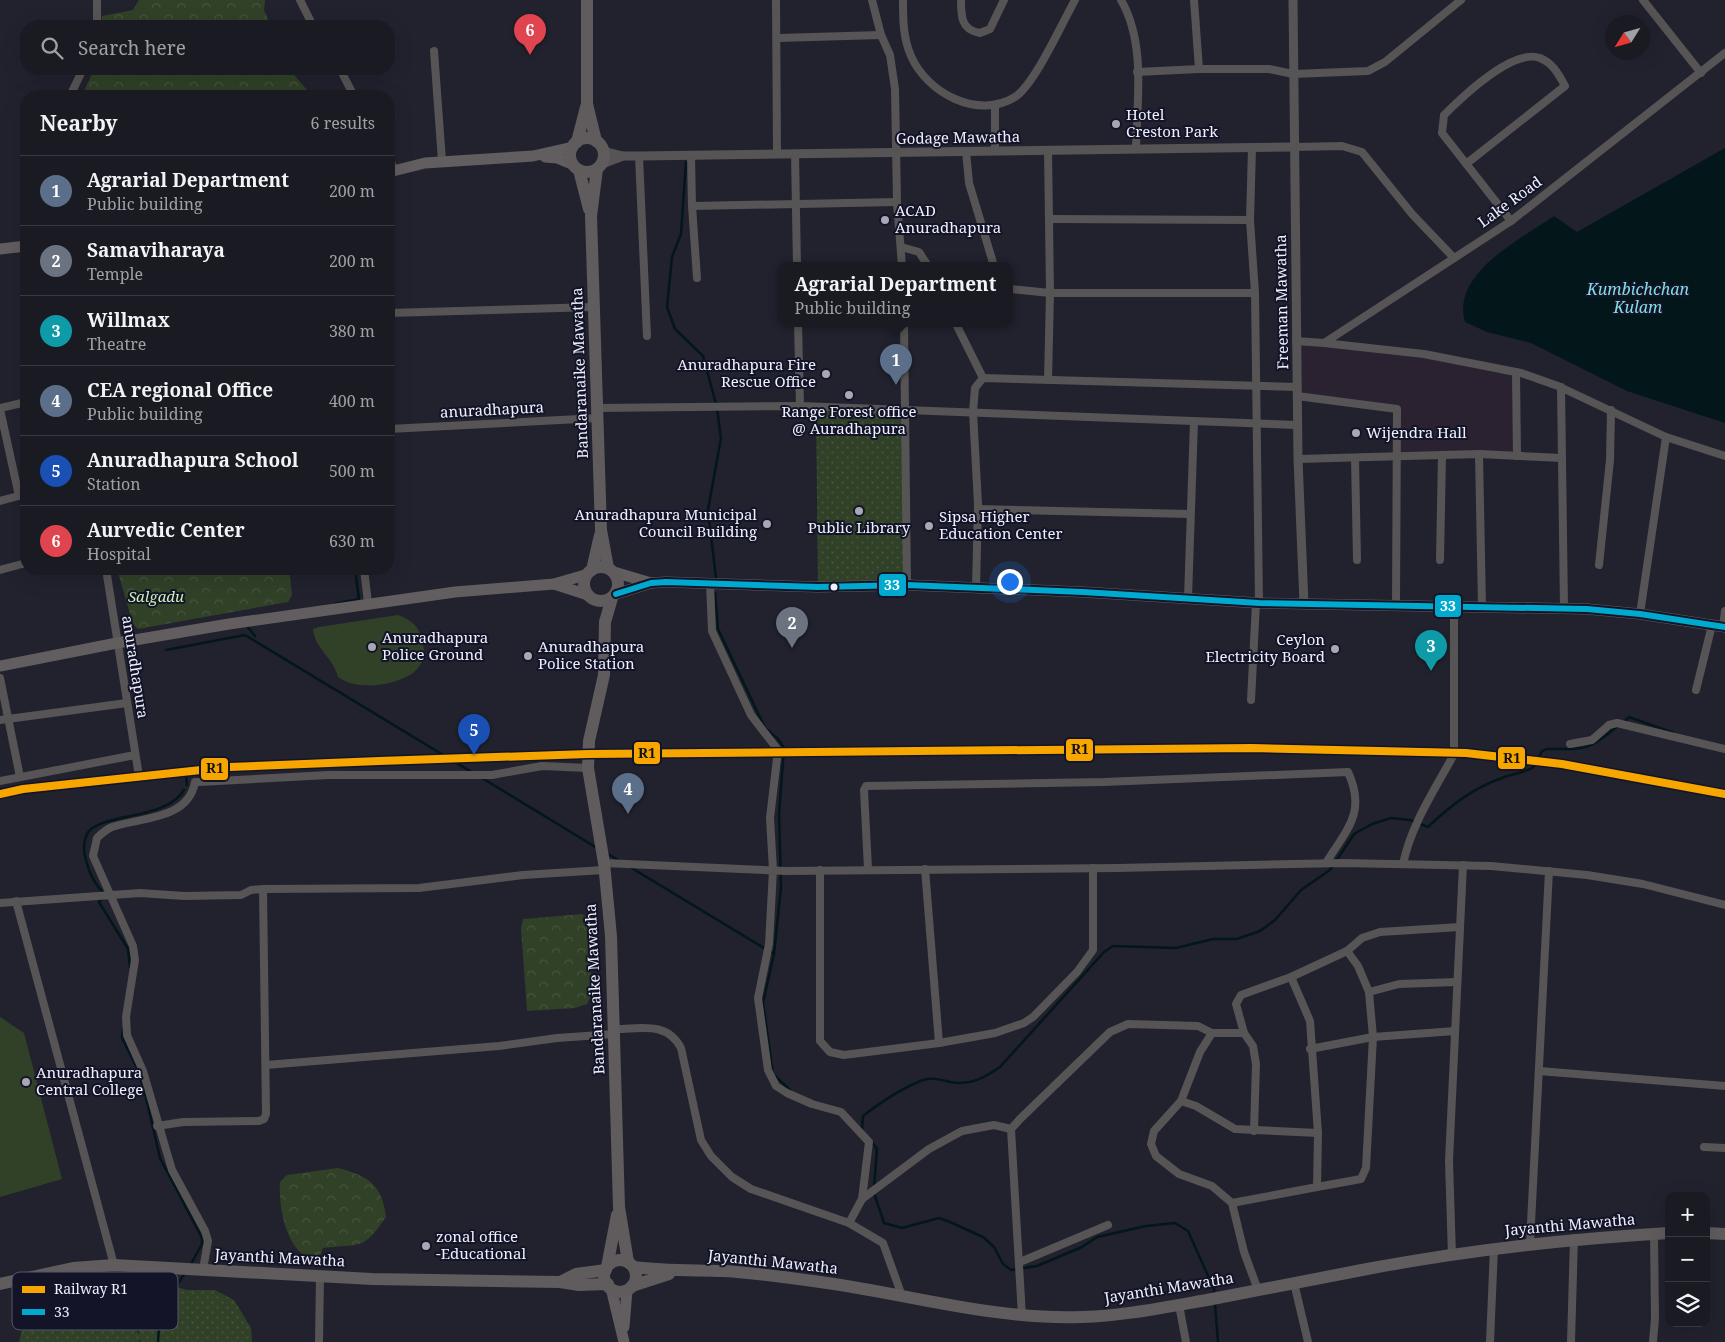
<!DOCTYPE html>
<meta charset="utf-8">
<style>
:root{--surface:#191a22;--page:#26272f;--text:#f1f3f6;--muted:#9fa1a5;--line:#373840;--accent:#a7a8b5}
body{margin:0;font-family:"Noto Serif",serif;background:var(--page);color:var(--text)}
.controls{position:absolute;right:15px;bottom:15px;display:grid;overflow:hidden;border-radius:10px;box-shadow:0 5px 20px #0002}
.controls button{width:45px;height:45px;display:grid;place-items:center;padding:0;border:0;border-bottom:1px solid var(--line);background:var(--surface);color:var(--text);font:25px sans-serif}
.compass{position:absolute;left:1605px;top:15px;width:45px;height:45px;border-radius:50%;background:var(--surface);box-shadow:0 5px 20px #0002;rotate:233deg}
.you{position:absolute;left:1009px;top:581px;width:18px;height:18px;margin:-12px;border:4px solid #fff;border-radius:50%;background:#1a73e8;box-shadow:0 0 0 8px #1a73e833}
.badge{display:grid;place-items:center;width:32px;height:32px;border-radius:50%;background:var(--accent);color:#fff;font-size:16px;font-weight:700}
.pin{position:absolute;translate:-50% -41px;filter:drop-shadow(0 1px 2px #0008)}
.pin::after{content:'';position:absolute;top:26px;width:18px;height:15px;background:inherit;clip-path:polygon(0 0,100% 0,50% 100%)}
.popup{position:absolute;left:778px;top:262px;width:235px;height:65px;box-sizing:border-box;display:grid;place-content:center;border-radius:10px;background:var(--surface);filter:drop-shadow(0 1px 4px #0005);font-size:16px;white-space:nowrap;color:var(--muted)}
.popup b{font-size:19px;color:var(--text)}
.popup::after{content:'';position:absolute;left:50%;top:100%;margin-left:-10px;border:10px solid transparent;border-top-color:var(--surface)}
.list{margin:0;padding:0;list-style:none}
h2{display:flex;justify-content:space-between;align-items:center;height:65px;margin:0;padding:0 20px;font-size:21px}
h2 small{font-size:16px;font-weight:400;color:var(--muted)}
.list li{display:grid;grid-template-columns:32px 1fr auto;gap:15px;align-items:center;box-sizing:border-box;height:70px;padding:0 20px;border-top:1px solid var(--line)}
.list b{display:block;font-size:19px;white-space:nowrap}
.list p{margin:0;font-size:16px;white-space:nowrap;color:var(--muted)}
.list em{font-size:16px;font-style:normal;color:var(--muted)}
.icon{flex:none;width:28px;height:28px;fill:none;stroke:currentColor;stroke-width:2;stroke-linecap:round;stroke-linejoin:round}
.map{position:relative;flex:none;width:1725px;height:1342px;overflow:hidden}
.search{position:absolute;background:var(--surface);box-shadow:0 5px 20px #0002;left:20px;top:20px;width:375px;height:55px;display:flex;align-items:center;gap:12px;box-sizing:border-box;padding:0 18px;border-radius:20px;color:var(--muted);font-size:19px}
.panel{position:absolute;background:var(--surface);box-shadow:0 5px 20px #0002;left:20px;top:90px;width:375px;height:485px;border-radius:20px}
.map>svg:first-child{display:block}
.commercial{fill:#2b2231}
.grass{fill:url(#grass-dots)}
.park{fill:url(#park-crowns)}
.pitch{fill:#314128}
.water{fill:#031619}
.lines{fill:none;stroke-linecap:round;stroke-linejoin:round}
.stream{stroke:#031619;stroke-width:2.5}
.minor{stroke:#575456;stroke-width:8}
.tertiary{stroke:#575456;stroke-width:9}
.primary{stroke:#625d5e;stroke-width:11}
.trunk{stroke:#605b5d;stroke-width:12}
.bus-1-casing{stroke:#131428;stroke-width:10}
.bus-1{stroke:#00a9ce;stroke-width:6}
.rail-1-casing{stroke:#131428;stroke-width:11}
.rail-1{stroke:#f7a600;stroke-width:8}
.poi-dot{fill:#a7a8b5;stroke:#131428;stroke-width:2}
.bus-dot{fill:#eff0fd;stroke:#131428;stroke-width:2}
.labels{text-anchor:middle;stroke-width:4;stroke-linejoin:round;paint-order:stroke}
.poi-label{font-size:15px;fill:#eff0fd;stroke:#131428;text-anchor:start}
.street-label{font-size:15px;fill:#eff0fd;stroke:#131428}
.park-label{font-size:15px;font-style:italic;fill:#cdf0b4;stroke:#131428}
.water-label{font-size:16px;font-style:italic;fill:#82dee3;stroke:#131428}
.key{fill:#131428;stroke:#555668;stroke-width:1}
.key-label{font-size:14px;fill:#eff0fd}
.line-badge{stroke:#131428;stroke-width:2}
.badge-label{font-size:14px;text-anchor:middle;font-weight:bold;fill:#fff}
.pale-badge-label{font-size:14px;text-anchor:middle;font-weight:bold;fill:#111}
</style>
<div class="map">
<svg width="1725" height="1342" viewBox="0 0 1725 1342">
<defs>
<pattern id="grass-dots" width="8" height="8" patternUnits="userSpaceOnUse" patternTransform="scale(1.25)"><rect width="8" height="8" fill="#314128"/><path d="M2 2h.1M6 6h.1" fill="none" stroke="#45543d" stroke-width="1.8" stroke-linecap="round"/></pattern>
<pattern id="park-crowns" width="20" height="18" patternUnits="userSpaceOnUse" patternTransform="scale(1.25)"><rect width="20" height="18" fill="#314128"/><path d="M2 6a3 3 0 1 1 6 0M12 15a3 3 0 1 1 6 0" fill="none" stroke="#45543d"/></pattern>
</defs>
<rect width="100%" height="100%" fill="#21222e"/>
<polygon class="commercial" points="1296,341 1424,354 1516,372 1517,456 1396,457 1396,409 1297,396"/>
<g class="grass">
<polygon points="816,406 906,409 907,585 818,587"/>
<path d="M165,1285L188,1290H215L234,1300L251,1328L252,1342H141L140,1339L139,1342H19C29,1291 84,1276 123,1309C130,1315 134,1327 139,1335L138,1312Z"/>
</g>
<g class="park">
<polygon points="139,0 265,0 264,10 271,26 100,26 102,16 133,10"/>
<polygon points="94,69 289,69 312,96 82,96"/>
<polygon points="117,569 289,569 292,595 288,602 138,629 133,624"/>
<polygon points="582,914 588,918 592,994 587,1004 575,1008 527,1011 521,928 523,919"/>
<path d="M338,1168C368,1176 382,1184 386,1217C362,1252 361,1243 323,1248L319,1258C287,1262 278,1204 280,1182L287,1175Z"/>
</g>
<g class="pitch">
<path d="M398,615C420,623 422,634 425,657C422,662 418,669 413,673C394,686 357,691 338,677C333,657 315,649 313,629L319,627Z"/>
<polygon points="0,1017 24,1033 62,1179 0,1197"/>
</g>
<path class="water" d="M1725,148V423L1627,391L1531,343L1487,332L1465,322C1451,273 1521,239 1554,216L1577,232Z"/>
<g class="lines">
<g class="stream">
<polyline points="686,162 681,234 672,257 667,307 675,329 703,356 716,404"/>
<polyline points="716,578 708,510 721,438 717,409"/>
<polyline points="715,593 718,629 765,728 778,739 784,748 779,814 781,887 774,954 763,1003 773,1074 791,1091"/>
<polyline points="334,604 359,599 355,569"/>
<polyline points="246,625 255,636"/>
<polyline points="166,650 245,635 473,773"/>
<polyline points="1624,722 1629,717 1674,733"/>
<polyline points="186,776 187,785"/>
<polyline points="482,778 597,848"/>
<polyline points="606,853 618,860"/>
<polyline points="630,867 774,954"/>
<path d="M103,893C92,879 89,873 85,856C83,849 84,836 90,830C109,813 167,819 184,790"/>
<polyline points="104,897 99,902 128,949 130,967"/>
<polyline points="123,1029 122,1038 137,1068 144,1089 160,1158 202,1238 202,1244 191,1264"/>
<path d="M862,1129L863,1116C881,1102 902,1088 923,1080C933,1077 941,1080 950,1082C970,1086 984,1078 1000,1067L1104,952L1113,946L1176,948L1213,939H1237L1260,931L1275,920L1301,890L1330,870L1354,834L1372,824L1391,818L1410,820L1428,827C1450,806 1473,788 1502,778C1512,774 1523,773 1532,768C1537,764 1539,757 1542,751L1547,749C1588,749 1587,751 1619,725"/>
<polyline points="872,1142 877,1149 874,1187"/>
<polyline points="874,1193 884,1223 902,1228 939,1218 950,1222 983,1237 994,1247 1003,1264 1011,1270 1037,1266 1082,1247 1097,1237 1146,1226 1175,1223 1188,1231 1214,1289 1214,1296"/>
<polyline points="1215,1304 1218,1342"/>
<polyline points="158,1342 160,1310 185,1273"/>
</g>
<g class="minor">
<polyline points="300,0 313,26"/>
<polyline points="776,0 777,154"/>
<polyline points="872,0 881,35 890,55 895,89 897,202 902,266"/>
<path d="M903,0C903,19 903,38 911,56C927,93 978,120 1015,97C1035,84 1062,23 1075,0"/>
<path d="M961,0C961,16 961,30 980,33L990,29L1004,0"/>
<path d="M1121,0C1146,43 1137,101 1136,149"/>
<polyline points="1194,0 1199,69"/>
<polyline points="1643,0 1701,73"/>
<polyline points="97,26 97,0"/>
<polyline points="778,38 881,35"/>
<polyline points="434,51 442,161"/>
<polyline points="340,69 354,96"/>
<polyline points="1137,72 1199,69 1269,69 1293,74 1368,71 1385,62 1461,0"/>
<polyline points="70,96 83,69"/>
<polyline points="1293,147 1342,146 1362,152 1412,214 1454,258"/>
<polyline points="1252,148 1250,220 1255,293 1259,603"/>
<polyline points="966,151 969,183 994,266"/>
<polyline points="995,151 995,106"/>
<polyline points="795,154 797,266"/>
<polyline points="691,155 692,206 697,278"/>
<polyline points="389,156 394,170"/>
<polyline points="639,156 647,336"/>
<path d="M1466,164L1565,86C1559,75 1553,63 1540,58C1513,48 1462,97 1444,115L1442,133L1511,221"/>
<polyline points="692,206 897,202"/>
<polyline points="1050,219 1250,220"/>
<polyline points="901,247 919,252 928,266"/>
<polyline points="1010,289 1050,293 1255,293"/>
<polyline points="389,313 594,307"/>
<polyline points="798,324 800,406"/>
<polyline points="904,324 907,585"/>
<polyline points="956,324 983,378"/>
<polyline points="1296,341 1324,343 1511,221 1725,53"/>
<polyline points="1324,343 1424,354 1521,373 1558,386 1666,437 1725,456"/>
<polyline points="1516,372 1517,456"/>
<polyline points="1048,380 1050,293 1048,150"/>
<polyline points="1561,387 1564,608"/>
<polyline points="1297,396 1397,409 1396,605"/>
<polyline points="0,408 26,402"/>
<polyline points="597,408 800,406 1297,425"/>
<polyline points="0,409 19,496"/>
<polyline points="389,429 598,418"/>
<polyline points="1479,454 1562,458"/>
<polyline points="1355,458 1357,560"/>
<polyline points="1298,459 1479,454 1482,606"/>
<polyline points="0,501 26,494"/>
<polyline points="978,509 1190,514"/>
<polyline points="1440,560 1442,455"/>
<polyline points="1599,565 1610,460 1611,410"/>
<polyline points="106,569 138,770"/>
<polyline points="364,569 368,603"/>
<polyline points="0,570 26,563"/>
<polyline points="710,583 712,631 751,715 778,750 770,818 773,870 769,944 758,998 768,1070 776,1086 787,1093 812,1104 841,1112 869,1142 862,1199"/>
<polyline points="976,588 978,504 973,412 975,388 983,378 1297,387"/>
<polyline points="1188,598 1194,421"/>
<polyline points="1454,606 1454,750"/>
<polyline points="1640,614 1666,437"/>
<polyline points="1723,627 1725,611"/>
<polyline points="0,678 20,777"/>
<polyline points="1696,690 1712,625"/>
<polyline points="1251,700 1256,603"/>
<polyline points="0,720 127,703"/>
<polyline points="1570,744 1592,740 1609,725 1617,723 1725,749"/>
<polyline points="0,781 135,755"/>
<polyline points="604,863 786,871 1118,868 1343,863 1491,866 1587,875 1643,884 1725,905"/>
<path d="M1403,864C1411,825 1434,791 1453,756"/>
<path d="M868,869L864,790L866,786L1104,782L1348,772C1367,813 1346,830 1326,863"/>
<polyline points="925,869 939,1043"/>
<polyline points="820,870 820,1041 830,1052 844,1055 939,1043 995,1033 1024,1023 1033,1017 1077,972 1093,950 1093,868"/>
<polyline points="16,901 114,1265"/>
<polyline points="0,903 140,893 184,896 241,895 251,890 263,889 419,888 523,875 604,870"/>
<polyline points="1369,992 1399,984 1457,982"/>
<path d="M615,1029C641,1029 667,1021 681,1048L701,1140L711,1156L732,1177L751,1189L849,1223L883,1243L902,1296"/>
<polyline points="1212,1033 1200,1052 1181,1101 1154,1131 1151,1144 1156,1156 1179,1174 1212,1186 1232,1203 1244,1252 1258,1290"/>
<polyline points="1244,1033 1253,1046 1256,1064 1254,1131"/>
<polyline points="1310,1049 1373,1037 1455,1031"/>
<polyline points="266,1065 499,1046 557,1038 615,1034"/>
<polyline points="1539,1071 1725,1086"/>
<polyline points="1181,1101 1196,1106 1235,1129 1318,1133"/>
<polyline points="157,1126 183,1122 259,1121 264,1119 266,1114 263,889"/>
<polyline points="1011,1129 1020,1119 1110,1032 1128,1024 1198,1026 1212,1033 1244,1033 1236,1004 1241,995 1291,977 1347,951 1362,938 1380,932 1460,927"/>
<polyline points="1704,1147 1725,1148"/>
<polyline points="1317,1187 1361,1179 1366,1168 1373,1037 1369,992 1358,966 1347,951"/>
<polyline points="1232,1203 1317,1187 1318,1133 1310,1021 1291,977"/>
<polyline points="849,1223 862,1199 929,1149 962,1131 994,1125 1011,1129 1022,1316"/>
<polyline points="1530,1243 1549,871"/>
<polyline points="1452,1256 1449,1161 1463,865"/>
<polyline points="1020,1262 1108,1225"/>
<path d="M203,1270L208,1241L205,1231L172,1170L143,1071L127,1035L126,1017L135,960L133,946L93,856L97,838C101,834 107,829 112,827C142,817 188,820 195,782H199L328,775H492L542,766L588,768"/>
<polyline points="1294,1283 1308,1342"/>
<polyline points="1179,1305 1186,1342"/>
<polyline points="319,1342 320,1276"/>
<polyline points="1490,1342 1494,1248"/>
<polyline points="1571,1342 1574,1238"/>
<polyline points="1653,1342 1655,1318 1654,1234"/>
</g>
<g class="tertiary">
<polyline points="1293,0 1298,459 1304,604"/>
<polyline points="603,151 623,156 639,156 1293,147"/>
<polyline points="602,164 623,156"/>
</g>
<g class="primary">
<polyline points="545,157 557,158 574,165"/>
<polyline points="389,172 425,163 533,156 573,147"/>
<polyline points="0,249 26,246"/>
<polyline points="614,572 651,583"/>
<polyline points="554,584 588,595"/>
<polyline points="616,594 651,583 666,582 818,587 907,585 1083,592 1259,603 1587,609 1640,614 1725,627"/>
<polyline points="0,666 117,643 229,624 455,592 554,584 585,575"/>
<polyline points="611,1288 624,1342"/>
<polyline points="624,1327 627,1290"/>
</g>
<g class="trunk">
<polyline points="587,0 587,104 596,141"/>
<circle cx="587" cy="155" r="17"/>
<polyline points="577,142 586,107"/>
<polyline points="597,169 591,216 601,530 608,568"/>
<polyline points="579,170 589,209"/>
<circle cx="601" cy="584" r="17"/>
<polyline points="592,570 600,535"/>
<polyline points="612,598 605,622 604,675 589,741 588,768 604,863 611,936 619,1207 628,1262"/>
<polyline points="1706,1233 1725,1234"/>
<circle cx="620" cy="1276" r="16"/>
<polyline points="607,1267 617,1215"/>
<path d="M634,1267C664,1271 693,1270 723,1271C758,1273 793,1278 827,1283C912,1295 995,1320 1082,1317C1123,1316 1166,1307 1207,1300C1260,1290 1313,1279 1367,1269C1467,1250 1567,1239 1669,1233"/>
<polyline points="560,1282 576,1274 606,1270"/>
<polyline points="0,1284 73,1268 114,1265 372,1279 560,1282 579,1285 608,1284"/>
<polyline points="632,1286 669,1274"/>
</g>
<defs>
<polyline id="bus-1" points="616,594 651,583 666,582 818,587 907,585 1083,592 1259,603 1587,609 1640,614 1725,627"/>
</defs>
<use href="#bus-1" class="bus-1-casing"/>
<use href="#bus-1" class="bus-1"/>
<defs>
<polyline id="rail-1" points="0,794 23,789 229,767 379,761 588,754 1252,748 1466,753 1562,764 1725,794"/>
</defs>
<use href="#rail-1" class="rail-1-casing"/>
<use href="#rail-1" class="rail-1"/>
</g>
<g class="poi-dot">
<circle cx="1116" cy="124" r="5"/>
<circle cx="885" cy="220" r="5"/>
<circle cx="826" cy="374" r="5"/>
<circle cx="849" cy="395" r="5"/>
<circle cx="1356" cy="433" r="5"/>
<circle cx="859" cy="511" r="5"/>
<circle cx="767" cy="524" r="5"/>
<circle cx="929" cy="526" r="5"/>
<circle cx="372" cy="647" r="5"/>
<circle cx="1335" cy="649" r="5"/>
<circle cx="528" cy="656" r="5"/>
<circle cx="26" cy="1082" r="5"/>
<circle cx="426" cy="1246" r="5"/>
</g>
<circle class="bus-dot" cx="834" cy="587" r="4.5"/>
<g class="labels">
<g class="poi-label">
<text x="1126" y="120">Hotel<tspan x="1126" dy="17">Creston Park</tspan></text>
<text x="895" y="216">ACAD<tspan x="895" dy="17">Anuradhapura</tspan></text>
<text x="816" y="370" text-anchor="end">Anuradhapura Fire<tspan x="816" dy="17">Rescue Office</tspan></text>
<text x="849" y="417" text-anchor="middle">Range Forest office<tspan x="849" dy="17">@ Auradhapura</tspan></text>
<text x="1366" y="438">Wijendra Hall</text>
<text x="757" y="520" text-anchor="end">Anuradhapura Municipal<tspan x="757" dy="17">Council Building</tspan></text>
<text x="939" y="522">Sipsa Higher<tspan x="939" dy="17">Education Center</tspan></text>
<text x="859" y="533" text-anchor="middle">Public Library</text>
<text x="382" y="643">Anuradhapura<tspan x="382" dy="17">Police Ground</tspan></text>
<text x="1325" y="645" text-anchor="end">Ceylon<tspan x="1325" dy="17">Electricity Board</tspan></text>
<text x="538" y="652">Anuradhapura<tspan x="538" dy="17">Police Station</tspan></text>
<text x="36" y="1078">Anuradhapura<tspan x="36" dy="17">Central College</tspan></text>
<text x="436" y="1242">zonal office<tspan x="436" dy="17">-Educational</tspan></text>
</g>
<g class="street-label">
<text transform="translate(958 138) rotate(-1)" y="5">Godage Mawatha</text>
<text transform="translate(1510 202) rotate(-36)" y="5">Lake Road</text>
<text transform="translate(1282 302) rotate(-91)" y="5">Freeman Mawatha</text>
<text transform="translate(580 373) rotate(-92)" y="5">Bandaranaike Mawatha</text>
<text transform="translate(492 410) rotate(-3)" y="5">anuradhapura</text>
<text transform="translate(135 667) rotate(81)" y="5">anuradhapura</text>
<text transform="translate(595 989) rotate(-93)" y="5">Bandaranaike Mawatha</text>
<text transform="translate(1570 1225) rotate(-5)" y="5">Jayanthi Mawatha</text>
<text transform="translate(280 1258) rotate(3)" y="5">Jayanthi Mawatha</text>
<text transform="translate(773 1262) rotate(6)" y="5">Jayanthi Mawatha</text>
<text transform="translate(1169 1288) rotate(-9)" y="5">Jayanthi Mawatha</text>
</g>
<g class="park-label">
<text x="156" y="602">Salgadu</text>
</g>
<g class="water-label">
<text x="1638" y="295">Kumbichchan<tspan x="1638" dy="18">Kulam</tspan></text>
</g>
</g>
<rect x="12" y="1272" width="166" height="58" rx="8" class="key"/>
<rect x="22" y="1286" width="23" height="7" fill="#f7a600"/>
<rect x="22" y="1309" width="23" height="6" fill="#00a9ce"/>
<g class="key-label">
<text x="54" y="1294">Railway R1</text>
<text x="54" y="1317">33</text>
</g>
<g class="line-badge">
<rect x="878" y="573" width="29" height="24" rx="5" fill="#00a9ce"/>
<rect x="1434" y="594" width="28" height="24" rx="5" fill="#00a9ce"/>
<rect x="1065" y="738" width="29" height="24" rx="5" fill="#f7a600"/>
<rect x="633" y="741" width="28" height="24" rx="5" fill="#f7a600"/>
<rect x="1497" y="746" width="29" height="24" rx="5" fill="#f7a600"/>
<rect x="200" y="757" width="29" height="24" rx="5" fill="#f7a600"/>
</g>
<g class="badge-label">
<text x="892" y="590">33</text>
<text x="1448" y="611">33</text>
</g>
<g class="pale-badge-label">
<text x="1080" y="754">R1</text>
<text x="647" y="758">R1</text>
<text x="1512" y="763">R1</text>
<text x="215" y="773">R1</text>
</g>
</svg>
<div class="controls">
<button>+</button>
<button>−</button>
<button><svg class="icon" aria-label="layers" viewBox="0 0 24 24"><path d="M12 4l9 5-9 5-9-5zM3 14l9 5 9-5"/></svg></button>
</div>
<svg class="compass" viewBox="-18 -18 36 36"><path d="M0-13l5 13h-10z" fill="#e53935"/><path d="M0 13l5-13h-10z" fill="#9fa1a5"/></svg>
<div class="you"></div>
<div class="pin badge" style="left:896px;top:385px;background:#5c6f8a">1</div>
<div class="popup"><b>Agrarial Department</b>Public building</div>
<div class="pin badge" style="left:792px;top:648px;background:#6b7280">2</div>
<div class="pin badge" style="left:1431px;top:671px;background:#0f9aa8">3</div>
<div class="pin badge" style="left:628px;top:814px;background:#5c6f8a">4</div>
<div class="pin badge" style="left:474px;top:755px;background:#1a4fb4">5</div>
<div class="pin badge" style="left:530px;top:55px;background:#e0444e">6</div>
<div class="search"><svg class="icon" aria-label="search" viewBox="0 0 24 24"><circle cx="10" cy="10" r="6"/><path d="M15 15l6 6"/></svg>Search here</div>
<section class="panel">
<h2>Nearby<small>6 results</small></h2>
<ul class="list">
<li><span class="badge" style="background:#5c6f8a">1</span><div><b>Agrarial Department</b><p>Public building</p></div><em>200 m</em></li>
<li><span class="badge" style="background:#6b7280">2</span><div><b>Samaviharaya</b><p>Temple</p></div><em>200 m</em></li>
<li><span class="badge" style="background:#0f9aa8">3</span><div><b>Willmax</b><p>Theatre</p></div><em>380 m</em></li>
<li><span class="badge" style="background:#5c6f8a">4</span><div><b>CEA regional Office</b><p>Public building</p></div><em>400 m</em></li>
<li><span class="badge" style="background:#1a4fb4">5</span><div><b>Anuradhapura School</b><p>Station</p></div><em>500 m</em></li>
<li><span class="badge" style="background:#e0444e">6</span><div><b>Aurvedic Center</b><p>Hospital</p></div><em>630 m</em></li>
</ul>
</section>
</div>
